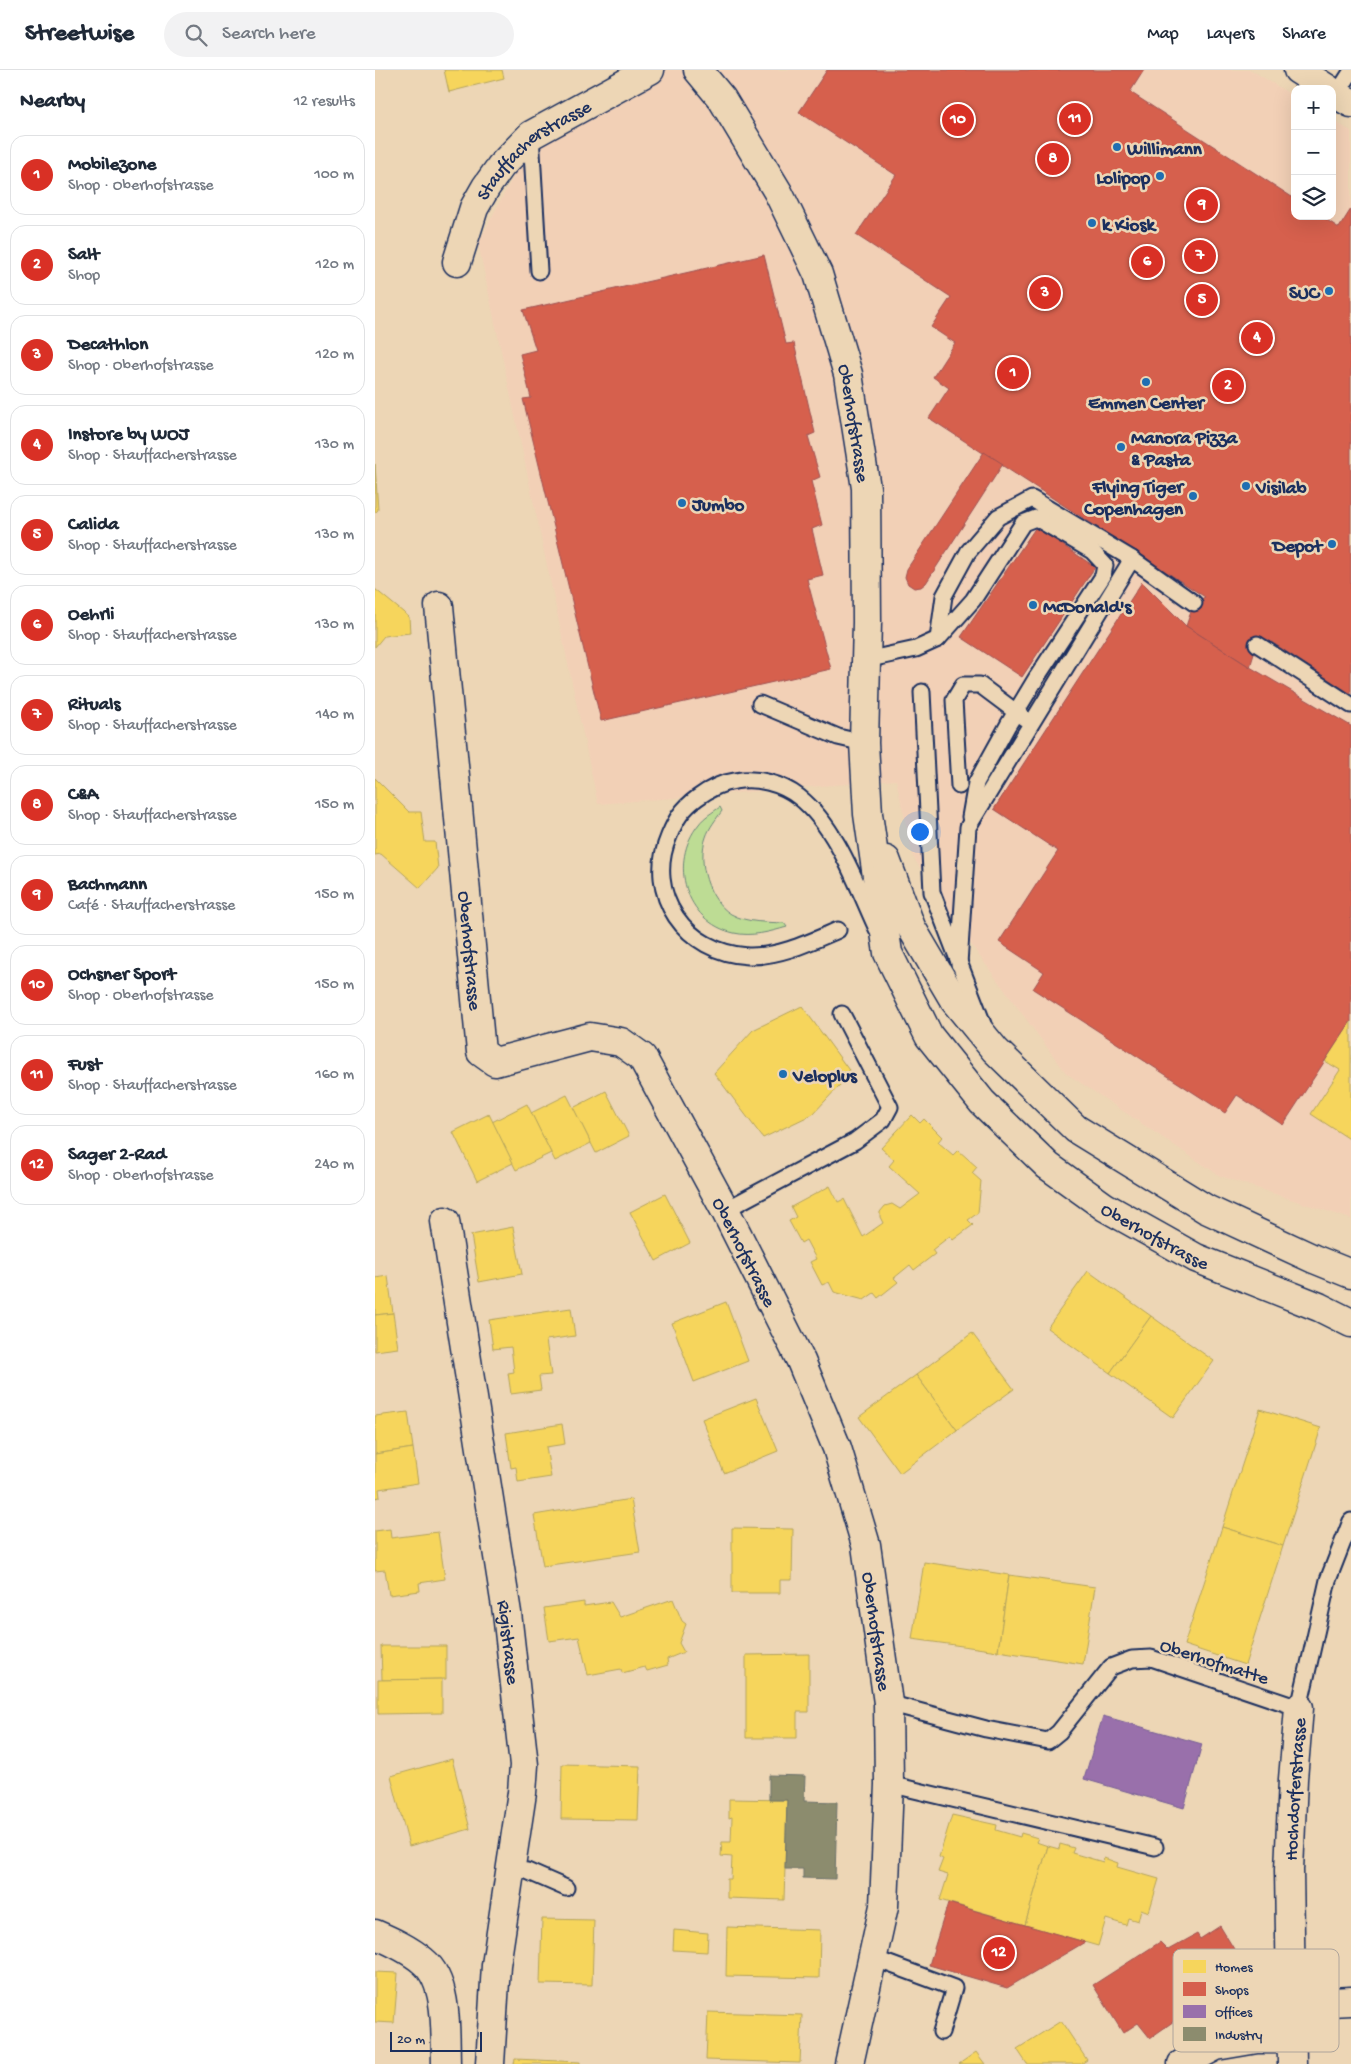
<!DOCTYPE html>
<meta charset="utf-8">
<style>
:root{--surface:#fff;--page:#f2f2f3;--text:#1f2937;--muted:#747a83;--line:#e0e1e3;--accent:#d93025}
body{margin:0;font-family:"Gochi Hand",sans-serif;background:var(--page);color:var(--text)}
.controls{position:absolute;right:15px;top:15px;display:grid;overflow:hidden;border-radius:10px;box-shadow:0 5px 20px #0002}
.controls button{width:45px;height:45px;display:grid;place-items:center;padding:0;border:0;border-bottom:1px solid var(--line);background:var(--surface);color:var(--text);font:25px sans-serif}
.scale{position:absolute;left:15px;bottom:12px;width:92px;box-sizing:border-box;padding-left:5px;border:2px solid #1b2f5e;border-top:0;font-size:14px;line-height:18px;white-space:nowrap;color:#1b2f5e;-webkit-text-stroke:4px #edd6b5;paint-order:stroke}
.you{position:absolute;left:544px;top:761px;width:18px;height:18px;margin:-12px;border:4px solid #fff;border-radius:50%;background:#1a73e8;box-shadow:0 0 0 8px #1a73e833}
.badge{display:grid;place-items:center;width:32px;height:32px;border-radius:50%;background:var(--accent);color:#fff;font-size:16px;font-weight:700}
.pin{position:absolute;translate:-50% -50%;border:2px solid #fff;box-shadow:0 1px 5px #0006}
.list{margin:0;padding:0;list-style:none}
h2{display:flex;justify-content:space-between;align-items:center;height:65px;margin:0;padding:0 20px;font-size:21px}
h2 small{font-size:16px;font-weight:400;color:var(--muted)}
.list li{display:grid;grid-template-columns:32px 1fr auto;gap:15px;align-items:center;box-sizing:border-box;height:80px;margin:0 10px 10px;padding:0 10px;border:1px solid var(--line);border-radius:15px}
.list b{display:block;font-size:19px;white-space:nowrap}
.list p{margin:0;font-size:16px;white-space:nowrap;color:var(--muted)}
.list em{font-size:16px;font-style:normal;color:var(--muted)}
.icon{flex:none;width:28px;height:28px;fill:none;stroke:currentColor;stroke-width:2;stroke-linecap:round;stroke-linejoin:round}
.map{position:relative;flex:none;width:976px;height:1994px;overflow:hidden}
header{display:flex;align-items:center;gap:30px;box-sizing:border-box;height:70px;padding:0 25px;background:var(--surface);border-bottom:1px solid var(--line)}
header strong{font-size:24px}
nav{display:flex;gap:28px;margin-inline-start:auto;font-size:18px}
.search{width:350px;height:45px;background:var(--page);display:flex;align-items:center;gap:12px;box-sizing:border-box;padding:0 18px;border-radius:28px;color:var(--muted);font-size:19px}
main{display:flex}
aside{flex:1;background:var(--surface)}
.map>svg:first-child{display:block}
.built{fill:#f2d0b6}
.green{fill:#bddc94;stroke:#6c8679}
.homes{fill:#f6d55c;stroke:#b4a35d}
.shops{fill:#d6604d;stroke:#9e5152}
.offices{fill:#9970ab;stroke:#735c94}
.industry{fill:#8c8c6e;stroke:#6a7069}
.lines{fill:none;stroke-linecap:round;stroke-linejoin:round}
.service-casing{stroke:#1b2f5e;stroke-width:19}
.minor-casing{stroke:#1b2f5e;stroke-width:31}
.tertiary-casing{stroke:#1b2f5e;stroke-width:31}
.service{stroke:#edd6b5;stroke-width:15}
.minor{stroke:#edd6b5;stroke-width:28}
.tertiary{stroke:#edd6b5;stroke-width:28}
.poi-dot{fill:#1f6fb2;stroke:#edd6b5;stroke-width:2}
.labels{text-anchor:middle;stroke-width:5;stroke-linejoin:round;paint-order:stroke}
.poi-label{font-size:19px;font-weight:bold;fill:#1b2f5e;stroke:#edd6b5;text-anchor:start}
.street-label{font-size:19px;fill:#1b2f5e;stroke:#edd6b5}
.key{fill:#edd6b5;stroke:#aea49b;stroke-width:1}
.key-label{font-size:14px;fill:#1b2f5e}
</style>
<header>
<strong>Streetwise</strong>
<div class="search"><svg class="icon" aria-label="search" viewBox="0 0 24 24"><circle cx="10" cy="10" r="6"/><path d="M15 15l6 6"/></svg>Search here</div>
<nav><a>Map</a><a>Layers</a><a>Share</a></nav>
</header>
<main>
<aside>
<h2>Nearby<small>12 results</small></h2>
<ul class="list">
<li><span class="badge">1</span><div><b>Mobilezone</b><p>Shop · Oberhofstrasse</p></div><em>100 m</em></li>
<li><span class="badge">2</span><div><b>Salt</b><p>Shop</p></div><em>120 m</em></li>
<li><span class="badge">3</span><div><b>Decathlon</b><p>Shop · Oberhofstrasse</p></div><em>120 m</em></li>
<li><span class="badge">4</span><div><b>Instore by WOJ</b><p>Shop · Stauffacherstrasse</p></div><em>130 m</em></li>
<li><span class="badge">5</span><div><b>Calida</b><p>Shop · Stauffacherstrasse</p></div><em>130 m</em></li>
<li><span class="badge">6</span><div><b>Oehrli</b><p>Shop · Stauffacherstrasse</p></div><em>130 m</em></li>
<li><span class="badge">7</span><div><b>Rituals</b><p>Shop · Stauffacherstrasse</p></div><em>140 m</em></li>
<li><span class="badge">8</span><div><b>C&amp;A</b><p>Shop · Stauffacherstrasse</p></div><em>150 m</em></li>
<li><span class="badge">9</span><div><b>Bachmann</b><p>Café · Stauffacherstrasse</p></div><em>150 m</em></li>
<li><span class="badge">10</span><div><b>Ochsner Sport</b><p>Shop · Oberhofstrasse</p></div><em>150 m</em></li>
<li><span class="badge">11</span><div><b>Fust</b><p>Shop · Stauffacherstrasse</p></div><em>160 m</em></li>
<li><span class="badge">12</span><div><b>Sager 2-Rad</b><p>Shop · Oberhofstrasse</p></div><em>240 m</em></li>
</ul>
</aside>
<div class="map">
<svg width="976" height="1994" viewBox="0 0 976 1994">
<rect width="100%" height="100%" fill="#edd6b5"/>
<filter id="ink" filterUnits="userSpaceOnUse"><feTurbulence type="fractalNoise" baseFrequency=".02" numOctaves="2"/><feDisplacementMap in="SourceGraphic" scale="10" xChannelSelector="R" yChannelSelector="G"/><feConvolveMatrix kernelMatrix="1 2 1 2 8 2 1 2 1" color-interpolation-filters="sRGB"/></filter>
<g filter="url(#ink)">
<polygon class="built" points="283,0 876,0 920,27 920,146 957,146 957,50 976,61 976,1149 845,1106 691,1003 600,880 539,789 521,710 223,734 103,173 149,86"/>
<path class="green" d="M345,737L347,741C341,749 334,758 331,767C322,792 333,830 356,844C372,853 392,852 409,853L412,857C395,862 376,867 359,863C310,852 293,792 324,754C329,747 338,742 345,737Z"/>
<g class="homes">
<polygon points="69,0 127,0 129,8 74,22"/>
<polygon points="0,394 3,440 0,443"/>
<polygon points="0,519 34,547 35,563 9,566 0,577"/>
<polygon points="0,708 34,742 46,742 50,772 60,772 63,798 45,818 6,784 0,785"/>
<polygon points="427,936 476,1003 438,1044 388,1068 339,1003 378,960"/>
<polygon points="976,951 976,1070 936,1044 965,1000 950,991"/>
<polygon points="231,1021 254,1066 221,1083 198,1038"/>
<polygon points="192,1025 216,1073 180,1091 156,1043"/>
<polygon points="152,1034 176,1083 141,1100 117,1052"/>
<polygon points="114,1044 138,1093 102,1111 78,1062"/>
<polygon points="537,1045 545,1053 549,1049 567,1067 563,1072 578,1085 583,1080 602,1097 597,1103 606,1111 603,1143 593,1150 598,1155 578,1170 575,1166 557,1180 560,1184 539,1200 535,1195 519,1208 523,1212 503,1228 499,1223 489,1230 459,1222 454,1212 447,1215 435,1192 441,1189 431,1170 426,1173 414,1151 421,1147 416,1137 455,1116 463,1132 469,1129 488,1167 508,1153 505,1147 505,1142 510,1136 517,1134 525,1139 545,1124 514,1096 519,1090 506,1078"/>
<polygon points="290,1124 315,1173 281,1191 255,1142"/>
<polygon points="138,1157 147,1204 104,1212 96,1165"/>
<polygon points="713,1201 776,1246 735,1303 672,1258"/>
<polygon points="13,1206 18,1243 0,1245 0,1208"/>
<polygon points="351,1232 373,1291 319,1312 297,1253"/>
<polygon points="196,1238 200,1266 171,1270 176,1305 164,1306 166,1320 136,1324 133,1303 139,1302 136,1277 118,1279 114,1250"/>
<polygon points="18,1243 23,1278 0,1281 0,1245"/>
<polygon points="776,1246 839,1291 798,1348 735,1303"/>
<polygon points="597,1263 639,1319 582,1360 541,1305"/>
<polygon points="541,1305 582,1360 525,1403 484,1347"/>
<polygon points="381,1328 403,1381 349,1403 327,1349"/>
<polygon points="885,1339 946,1358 908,1476 847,1457"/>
<polygon points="33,1342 38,1378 0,1384 0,1346"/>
<polygon points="187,1354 190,1374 171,1377 176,1407 143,1412 141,1397 136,1398 131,1363"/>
<polygon points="38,1378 43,1413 4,1419 5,1427 0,1428 0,1384"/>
<polygon points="256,1429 265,1482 168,1496 159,1445"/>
<polygon points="847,1457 908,1476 870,1595 809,1575"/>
<polygon points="357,1458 418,1459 417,1510 405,1510 405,1523 357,1523"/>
<polygon points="15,1459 16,1468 63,1462 70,1509 44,1513 45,1521 14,1525 10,1500 0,1501 0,1461"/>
<polygon points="549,1492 634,1505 623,1581 537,1569"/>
<polygon points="634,1505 720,1517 708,1594 623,1581"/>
<polygon points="298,1529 307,1551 311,1554 304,1573 309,1582 292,1589 293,1595 272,1601 270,1597 247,1603 246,1599 213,1605 204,1567 174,1571 169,1538 209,1532 209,1536 236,1532 245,1547"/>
<polygon points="6,1576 71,1576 71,1609 7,1610"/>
<polygon points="434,1584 434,1642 422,1642 422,1668 371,1668 371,1585"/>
<polygon points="67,1609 67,1643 3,1644 3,1610"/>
<polygon points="77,1689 95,1759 34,1776 16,1706"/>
<polygon points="187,1694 265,1696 263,1750 186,1749"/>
<polygon points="354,1729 412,1730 409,1830 352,1828 352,1809 356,1809 357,1787 346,1786 347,1772 356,1772 357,1747 354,1748"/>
<polygon points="577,1745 622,1755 621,1760 645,1767 646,1763 663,1768 661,1772 673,1776 650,1855 565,1830 573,1805 563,1802 568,1789 564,1787"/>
<polygon points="685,1774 699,1778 697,1783 728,1792 729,1788 743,1793 742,1797 784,1809 774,1842 766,1839 763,1851 753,1848 751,1855 731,1849 723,1876 650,1855 673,1776 684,1779"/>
<polygon points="167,1849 219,1850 217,1915 165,1914"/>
<polygon points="352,1857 445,1860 444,1908 351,1906"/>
<polygon points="299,1860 333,1863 332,1882 298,1880"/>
<polygon points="0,1902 23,1903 19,1953 0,1952"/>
<polygon points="333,1942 427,1945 425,1993 331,1990"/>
<polygon points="686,1951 712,1990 706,1994 652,1994 642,1979"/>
<polygon points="601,1982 610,1994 584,1994"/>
<polygon points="140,1989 205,1992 205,1994 139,1994"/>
</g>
<g class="shops">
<polygon points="452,0 769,0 755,22 920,129 920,146 946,146 964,158 976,139 976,624 892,569 882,574 875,597 811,556 819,533 830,527 554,348 574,318 558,307 580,273 556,257 576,227 481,165 521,105 424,42"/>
<polygon points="389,185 411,274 419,273 440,363 433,366 445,407 436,411 447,455 437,459 448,505 432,509 456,599 226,651 148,329 156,328 145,284 161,280 148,240"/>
<polygon points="609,382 628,394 551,513 546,517 539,518 533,514 530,507 532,499"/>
<polygon points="661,457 720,497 647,607 586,567"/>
<polygon points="767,512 811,556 875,597 976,656 976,951 908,1055 862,1025 850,1043 658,919 669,902 624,872 683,781 619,739"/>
<polygon points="573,1833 650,1855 710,1872 632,1918 554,1895"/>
<polygon points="845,1856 862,1884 857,1889 869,1915 809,1944 775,1968 763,1953 748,1963 718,1915 785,1872 793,1880 822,1864 825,1869"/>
</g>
<polygon class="offices" points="728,1646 827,1674 809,1738 709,1709"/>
<polygon class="industry" points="394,1705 430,1706 429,1731 462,1732 460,1809 428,1808 428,1799 410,1799 412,1730 394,1730"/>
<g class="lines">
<defs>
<g id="service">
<polyline points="962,24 976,2"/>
<polyline points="156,65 164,201"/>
<polyline points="757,489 819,533"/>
<polyline points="563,569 569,526 593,482 623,447 657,429 757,489 593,757 584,894"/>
<polyline points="882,574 976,635"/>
<polyline points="491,590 541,579 563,569 598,530 648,453 661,448 717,481 730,495 728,506 662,607 633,655 601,713 595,747"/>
<polyline points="547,622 557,822 608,954"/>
<polyline points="385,634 463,667 489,673"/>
<polyline points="584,716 579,630 588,615 605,615 649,648"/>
<path d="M463,860C435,872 404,887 373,886C311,883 269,824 294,766C301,749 307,739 322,728C334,719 345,713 360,711C381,707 406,713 424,727C462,757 482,816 502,859"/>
<polyline points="350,1140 480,1071 508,1050 515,1037 467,944"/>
<polyline points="513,1633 611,1659 673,1671 684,1662 736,1597 757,1589 776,1588 924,1638 953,1510 976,1451"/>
<polyline points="514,1714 780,1777"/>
<polyline points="135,1799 152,1801 191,1818"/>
<polyline points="498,1888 579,1918 566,1962"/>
</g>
<g id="minor">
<polyline points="923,0 953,19"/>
<polyline points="957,22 976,33"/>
<path id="s1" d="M82,192L99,138L111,117L126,96L156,65L275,0"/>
<path id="s2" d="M64,536L106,982L120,992L215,967L246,972L267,987L350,1140L426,1291L462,1378L491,1475L513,1633L514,1714L509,1836L474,1994"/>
<path id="s3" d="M70,1151L132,1543L149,1695L147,1723L121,1895L115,1994"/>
<path d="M0,1864C16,1871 34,1879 48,1891C74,1912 70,1963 71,1994"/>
<polyline points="916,1934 976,1931"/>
<polyline points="807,1994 841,1976 882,1969 916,1969"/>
<path id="s4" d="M917,1994L914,1800L918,1709L924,1638"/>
</g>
<g id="tertiary">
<path id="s5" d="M323,0L347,29L403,122L443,204L473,304L491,418L492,552L489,673L493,744L513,883L554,966L607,1032L673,1096L730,1137L821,1188L944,1237L976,1253"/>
<polyline points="511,790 536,857 579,930 620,980 701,1059 831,1139 939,1189 976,1204"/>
</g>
</defs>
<use href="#service" class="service-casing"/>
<use href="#minor" class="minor-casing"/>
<use href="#tertiary" class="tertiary-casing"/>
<use href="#service" class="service"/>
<use href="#minor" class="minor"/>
<use href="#tertiary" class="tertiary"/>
</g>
</g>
<g class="poi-dot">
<circle cx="742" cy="77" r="5"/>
<circle cx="785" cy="106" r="5"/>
<circle cx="717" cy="153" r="5"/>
<circle cx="954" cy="221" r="5"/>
<circle cx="771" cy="312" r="5"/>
<circle cx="746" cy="377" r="5"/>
<circle cx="871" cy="416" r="5"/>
<circle cx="818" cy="426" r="5"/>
<circle cx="307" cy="433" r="5"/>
<circle cx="957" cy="474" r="5"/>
<circle cx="658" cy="535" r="5"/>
<circle cx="408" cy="1004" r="5"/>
</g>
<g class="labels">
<g class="poi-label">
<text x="752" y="84">Willimann</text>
<text x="775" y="113" text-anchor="end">Lolipop</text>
<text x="727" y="160">k Kiosk</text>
<text x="944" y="228" text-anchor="end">SUC</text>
<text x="771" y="338" text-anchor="middle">Emmen Center</text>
<text x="756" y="373">Manora Pizza<tspan x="756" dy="22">&amp; Pasta</tspan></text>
<text x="808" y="422" text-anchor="end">Flying Tiger<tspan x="808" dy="22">Copenhagen</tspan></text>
<text x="881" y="423">Visilab</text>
<text x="317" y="440">Jumbo</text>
<text x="947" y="481" text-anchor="end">Depot</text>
<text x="668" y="542">McDonald's</text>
<text x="418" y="1011">Veloplus</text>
</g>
<g class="street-label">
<text dy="7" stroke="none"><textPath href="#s1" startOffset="142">Stauffacherstrasse</textPath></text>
<text dy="7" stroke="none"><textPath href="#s5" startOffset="391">Oberhofstrasse</textPath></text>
<text dy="7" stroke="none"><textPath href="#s2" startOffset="346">Oberhofstrasse</textPath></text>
<text dy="7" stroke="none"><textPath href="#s5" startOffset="1321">Oberhofstrasse</textPath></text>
<text dy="7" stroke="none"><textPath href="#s2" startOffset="841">Oberhofstrasse</textPath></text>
<text dy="7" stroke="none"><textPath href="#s2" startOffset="1246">Oberhofstrasse</textPath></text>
<text dy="7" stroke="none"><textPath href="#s3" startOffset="426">Rigistrasse</textPath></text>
<text transform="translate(840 1590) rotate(18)" y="7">Oberhofmatte</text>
<text dy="7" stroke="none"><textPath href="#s4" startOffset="275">Hochdorferstrasse</textPath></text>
</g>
</g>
<rect x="798" y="1879" width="166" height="103" rx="8" class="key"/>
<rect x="808" y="1890" width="23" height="13" fill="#f6d55c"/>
<rect x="808" y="1912" width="23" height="14" fill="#d6604d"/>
<rect x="808" y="1935" width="23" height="13" fill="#9970ab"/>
<rect x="808" y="1957" width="23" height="14" fill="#8c8c6e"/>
<g class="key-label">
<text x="840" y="1901">Homes</text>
<text x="840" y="1924">Shops</text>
<text x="840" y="1946">Offices</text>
<text x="840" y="1969">Industry</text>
</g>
</svg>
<div class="controls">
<button>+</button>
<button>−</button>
<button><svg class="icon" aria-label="layers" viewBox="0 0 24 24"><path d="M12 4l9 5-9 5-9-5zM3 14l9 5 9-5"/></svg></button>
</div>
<div class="scale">20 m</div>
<div class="you"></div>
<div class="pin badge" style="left:638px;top:303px">1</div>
<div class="pin badge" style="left:853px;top:316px">2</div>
<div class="pin badge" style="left:670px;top:223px">3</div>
<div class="pin badge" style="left:882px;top:268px">4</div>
<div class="pin badge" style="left:827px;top:230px">5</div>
<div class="pin badge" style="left:772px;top:192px">6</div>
<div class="pin badge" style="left:825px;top:186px">7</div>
<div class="pin badge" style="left:678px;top:89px">8</div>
<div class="pin badge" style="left:827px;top:135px">9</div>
<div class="pin badge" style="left:583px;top:50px">10</div>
<div class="pin badge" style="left:700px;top:49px">11</div>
<div class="pin badge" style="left:624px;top:1883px">12</div>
</div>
</main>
